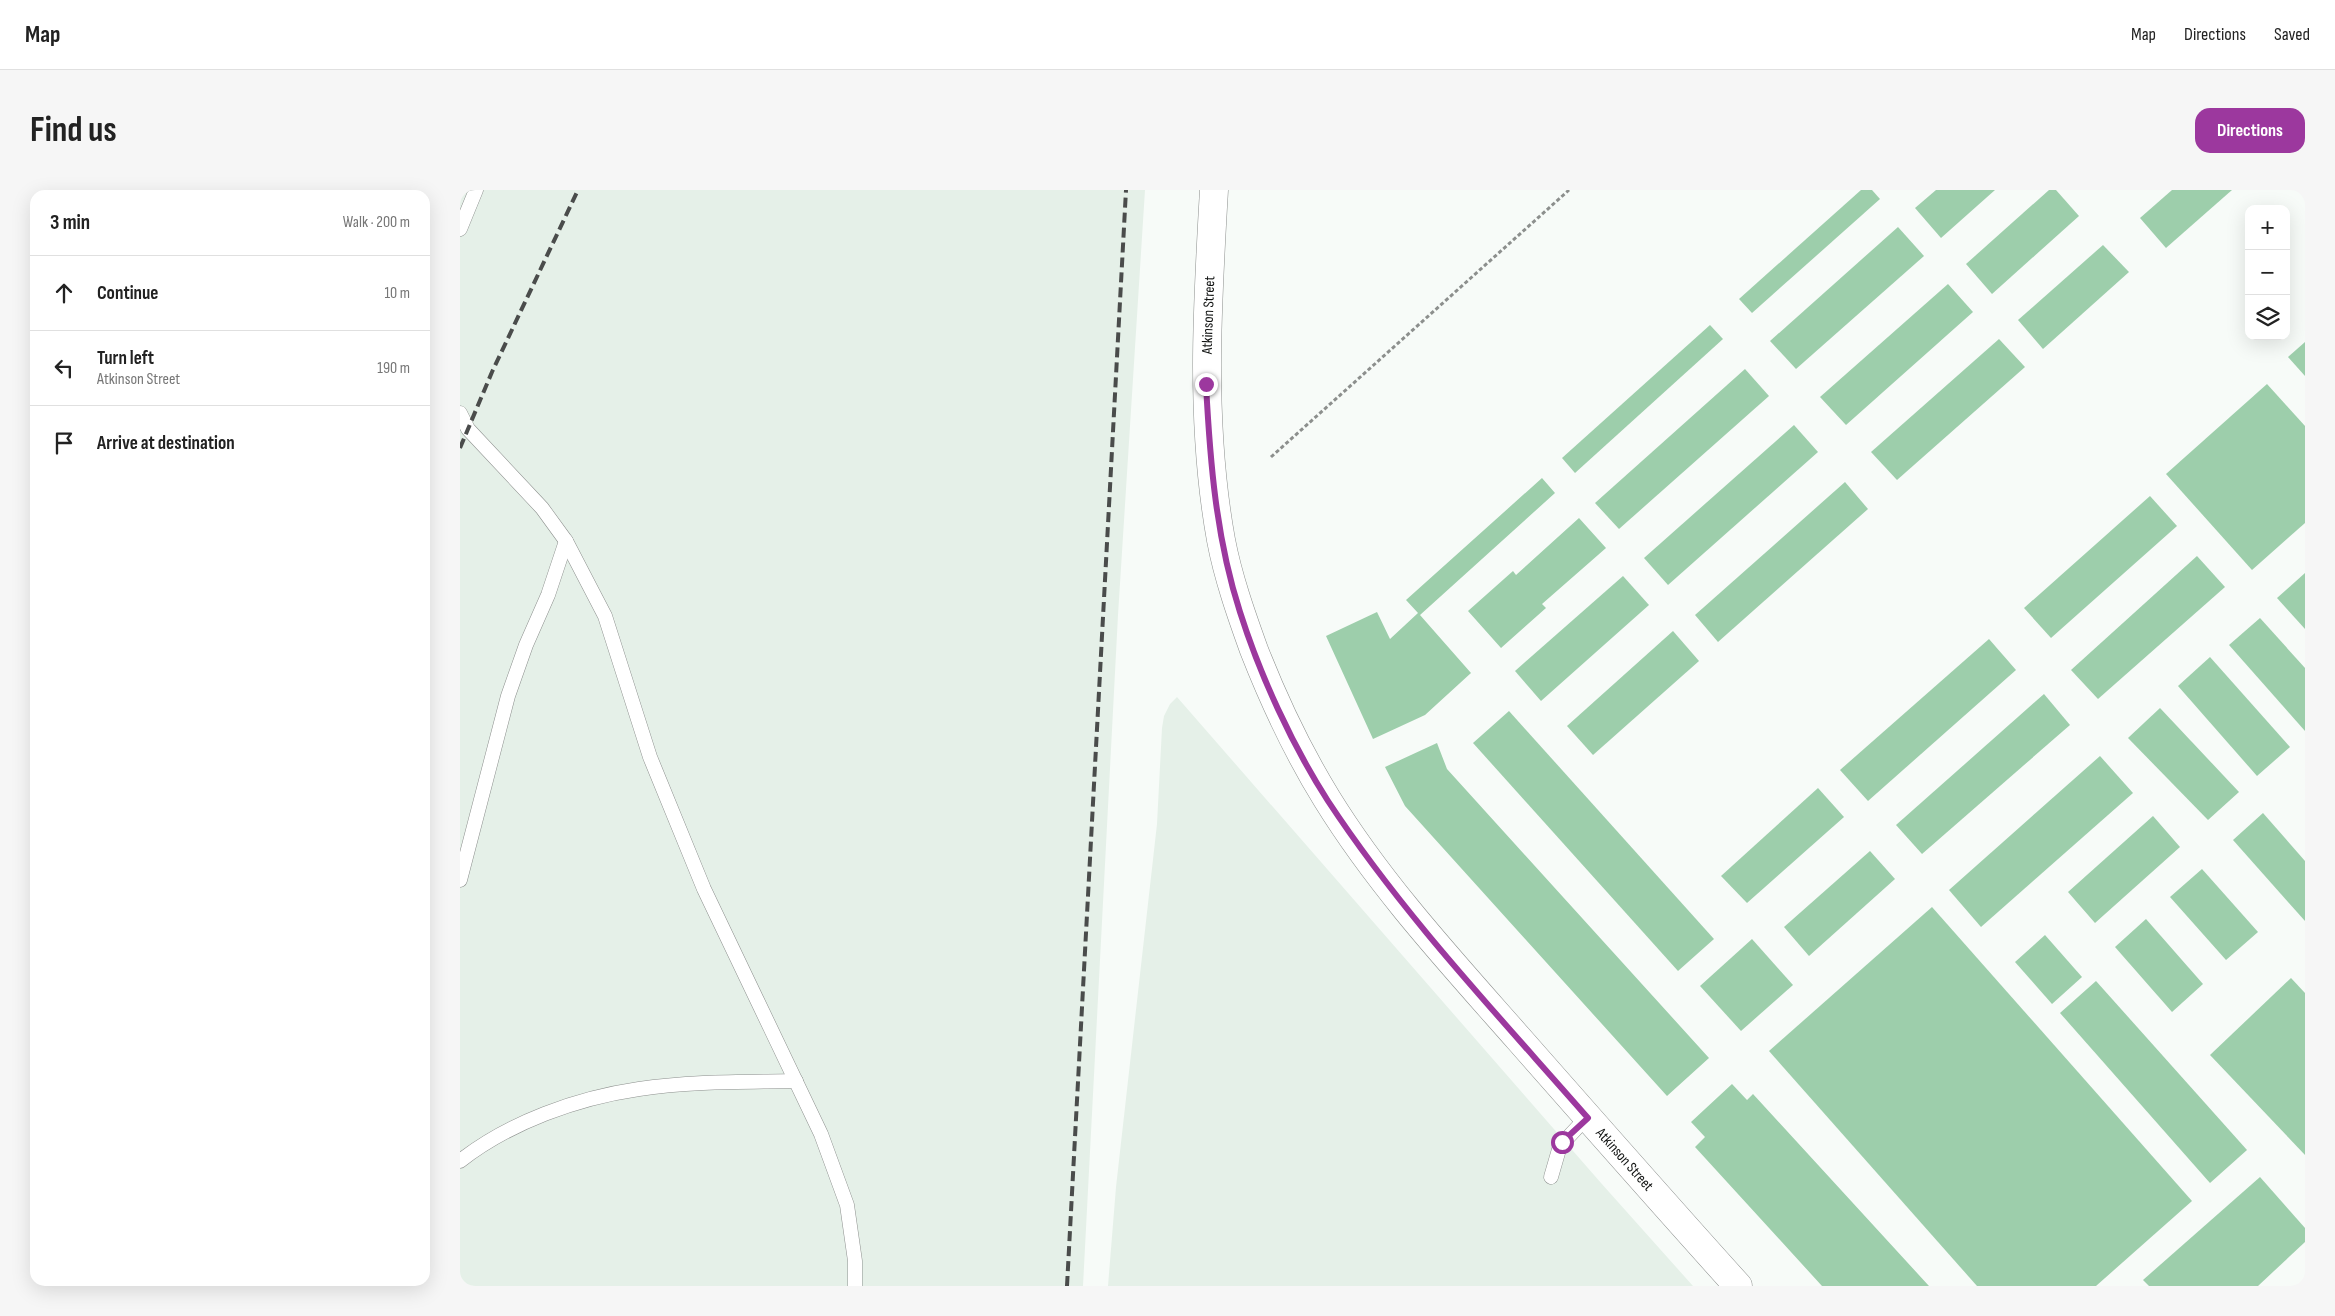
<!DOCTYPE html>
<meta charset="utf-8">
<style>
:root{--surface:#fff;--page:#f6f6f6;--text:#222;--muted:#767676;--line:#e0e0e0;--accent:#9c389e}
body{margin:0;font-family:"Sofia Sans Condensed",sans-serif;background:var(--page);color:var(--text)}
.controls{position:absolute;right:15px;top:15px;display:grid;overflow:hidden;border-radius:10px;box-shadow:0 5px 20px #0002}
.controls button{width:45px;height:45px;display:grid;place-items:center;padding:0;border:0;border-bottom:1px solid var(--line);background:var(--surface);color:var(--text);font:25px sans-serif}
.stop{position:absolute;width:15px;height:15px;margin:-11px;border:4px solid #9c389e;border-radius:50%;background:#fff}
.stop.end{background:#9c389e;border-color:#fff;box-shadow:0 1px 5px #0008}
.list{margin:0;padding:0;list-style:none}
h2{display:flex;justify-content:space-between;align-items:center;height:65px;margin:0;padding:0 20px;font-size:21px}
h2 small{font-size:16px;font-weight:400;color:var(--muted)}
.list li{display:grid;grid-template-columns:32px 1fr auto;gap:15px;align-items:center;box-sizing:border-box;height:75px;padding:0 20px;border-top:1px solid var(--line)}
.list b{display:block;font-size:19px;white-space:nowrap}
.list p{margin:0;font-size:16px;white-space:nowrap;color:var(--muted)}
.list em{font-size:16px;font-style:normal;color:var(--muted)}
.icon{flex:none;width:28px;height:28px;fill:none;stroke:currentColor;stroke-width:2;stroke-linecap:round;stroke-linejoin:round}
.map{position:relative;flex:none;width:1845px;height:1096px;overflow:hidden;border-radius:15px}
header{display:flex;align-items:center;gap:30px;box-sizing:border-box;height:70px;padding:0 25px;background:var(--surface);border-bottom:1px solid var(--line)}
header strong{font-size:24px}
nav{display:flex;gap:28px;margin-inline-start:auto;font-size:18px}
.intro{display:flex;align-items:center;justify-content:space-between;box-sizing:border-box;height:120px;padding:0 30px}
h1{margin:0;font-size:35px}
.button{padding:12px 22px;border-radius:15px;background:var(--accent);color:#fff;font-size:18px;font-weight:700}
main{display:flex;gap:30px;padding:0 30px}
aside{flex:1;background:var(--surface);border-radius:15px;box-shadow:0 5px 20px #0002}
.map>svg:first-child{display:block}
.built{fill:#e5f0e8}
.building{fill:#9dceab}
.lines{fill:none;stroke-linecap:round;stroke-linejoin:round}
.service-casing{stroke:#8c8f8d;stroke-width:15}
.secondary-casing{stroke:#8c8f8d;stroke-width:29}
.path{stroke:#8c8f8d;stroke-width:3;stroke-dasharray:4 2.5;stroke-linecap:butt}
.service{stroke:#fff;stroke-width:14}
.secondary{stroke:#fff;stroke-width:28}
.rail{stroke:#4a4c4b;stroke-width:4;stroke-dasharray:10 5;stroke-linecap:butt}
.route{stroke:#9c389e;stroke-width:6}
.labels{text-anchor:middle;stroke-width:4;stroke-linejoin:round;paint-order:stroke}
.street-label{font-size:15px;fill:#121413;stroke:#fff}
</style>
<header>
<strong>Map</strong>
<nav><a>Map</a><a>Directions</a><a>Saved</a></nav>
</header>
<div class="intro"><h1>Find us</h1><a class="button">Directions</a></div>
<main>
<aside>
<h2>3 min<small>Walk · 200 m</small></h2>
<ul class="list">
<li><svg class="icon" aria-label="ahead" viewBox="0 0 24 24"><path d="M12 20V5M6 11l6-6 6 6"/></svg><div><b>Continue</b></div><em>10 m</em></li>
<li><svg class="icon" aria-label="left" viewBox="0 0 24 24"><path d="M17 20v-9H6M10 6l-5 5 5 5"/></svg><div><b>Turn left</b><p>Atkinson Street</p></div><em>190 m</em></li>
<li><svg class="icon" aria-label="arrive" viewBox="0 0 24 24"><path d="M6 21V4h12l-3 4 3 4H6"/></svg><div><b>Arrive at destination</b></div></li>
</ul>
</aside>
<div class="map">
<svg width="1845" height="1096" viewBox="0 0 1845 1096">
<rect width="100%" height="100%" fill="#f7fbf8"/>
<g class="built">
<polygon points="0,0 685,0 658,425 623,1096 0,1096"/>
<polygon points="717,507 1141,993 1233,1096 648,1096 656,997 697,634 702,538 704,526 710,514"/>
</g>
<g class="building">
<polygon points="1401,0 1412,0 1420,9 1292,123 1279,109"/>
<polygon points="1476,0 1535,0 1481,48 1455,18"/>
<polygon points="1589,0 1596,0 1619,26 1532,104 1506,74"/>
<polygon points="1712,0 1772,0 1706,58 1680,28"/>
<polygon points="1438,37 1464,66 1336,179 1310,151"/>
<polygon points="1643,55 1669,82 1583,159 1558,130"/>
<polygon points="1488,94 1513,122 1386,235 1360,207"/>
<polygon points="1250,135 1263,149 1115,283 1102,268"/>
<polygon points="1539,149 1565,177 1437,290 1411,262"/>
<polygon points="1845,152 1845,186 1828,167"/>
<polygon points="1285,179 1309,206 1159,339 1135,313"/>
<polygon points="1807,194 1845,236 1845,333 1792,380 1706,284"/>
<polygon points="1334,235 1358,262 1208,395 1184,368"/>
<polygon points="1082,288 1095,303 960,425 1011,483 965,525 913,549 866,446 917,422 930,449 958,423 946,410"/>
<polygon points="1385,292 1408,319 1258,452 1235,425"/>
<polygon points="1690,306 1717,336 1591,448 1564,418"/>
<polygon points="1119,328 1146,358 1082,414 1086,418 1041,458 1008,421 1053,381 1056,385"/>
<polygon points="1737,366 1765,397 1638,509 1611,480"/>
<polygon points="1845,383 1845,439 1817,408"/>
<polygon points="1163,386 1189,415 1081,511 1055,481"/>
<polygon points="1800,428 1845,478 1845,541 1769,455"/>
<polygon points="1213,441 1239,471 1133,565 1107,536"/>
<polygon points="1529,449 1556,480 1408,611 1380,580"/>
<polygon points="1750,467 1830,557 1797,586 1718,496"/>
<polygon points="1584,504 1610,535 1462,664 1436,635"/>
<polygon points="1700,518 1779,602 1748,630 1668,548"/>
<polygon points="1049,521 1254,749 1218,781 1013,553"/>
<polygon points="977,553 987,579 1249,868 1207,906 945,616 925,577"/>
<polygon points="1640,566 1673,603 1521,737 1489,700"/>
<polygon points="1358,598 1384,627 1287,713 1261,686"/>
<polygon points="1803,623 1845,671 1845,731 1773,650"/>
<polygon points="1693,626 1720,657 1635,733 1608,702"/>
<polygon points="1410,661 1435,689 1349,766 1324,737"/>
<polygon points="1742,679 1798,742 1766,770 1710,707"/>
<polygon points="1472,717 1732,1011 1636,1096 1517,1096 1309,861"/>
<polygon points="1686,729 1743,794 1712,822 1655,757"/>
<polygon points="1585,745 1622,787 1592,814 1555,772"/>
<polygon points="1292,749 1333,795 1281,841 1240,796"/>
<polygon points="1831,788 1845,803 1845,965 1750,865"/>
<polygon points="1636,791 1787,960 1750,993 1600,823"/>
<polygon points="1272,894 1287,910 1293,904 1469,1096 1362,1096 1235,957 1245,947 1231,932"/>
<polygon points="1800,987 1845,1038 1845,1052 1798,1096 1689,1096 1683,1090"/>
</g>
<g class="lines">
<defs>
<g id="service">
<polyline points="0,39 16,0"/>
<polyline points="0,223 8,239 82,318 106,351 145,426 190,567 244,699 361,944 387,1015 395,1071 395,1096"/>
<polyline points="0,690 48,506 66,455 88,405 106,351"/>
<path d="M0,971C50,932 117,908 179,899C231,891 284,892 336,891"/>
<polyline points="1091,987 1100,956 1127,927"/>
</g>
<g id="secondary">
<path id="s1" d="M754,0C747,117 740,234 761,350C768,387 781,424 794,460C814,511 838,562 867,609C920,695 991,772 1058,848C1131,931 1204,1014 1278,1096"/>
</g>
</defs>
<use href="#service" class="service-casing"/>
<use href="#secondary" class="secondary-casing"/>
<polyline class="path" points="811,267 1109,0"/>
<use href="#service" class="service"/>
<use href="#secondary" class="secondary"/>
<g class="rail">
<polyline points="0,258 32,182 118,0"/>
<polyline points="607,1096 666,0"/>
</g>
</g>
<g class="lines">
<path class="route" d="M746,194C750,271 756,348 780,422C800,485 832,555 868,611C943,725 1038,825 1128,928L1102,952"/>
</g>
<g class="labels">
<g class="street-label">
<text transform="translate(748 125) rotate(-88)" y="5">Atkinson Street</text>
<text dy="5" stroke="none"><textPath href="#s1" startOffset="1100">Atkinson Street</textPath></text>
</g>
</g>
</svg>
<div class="controls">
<button>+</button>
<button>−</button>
<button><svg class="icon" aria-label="layers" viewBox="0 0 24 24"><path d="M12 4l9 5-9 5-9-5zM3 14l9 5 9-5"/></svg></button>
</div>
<div class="stop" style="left:1102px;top:952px"></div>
<div class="stop end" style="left:746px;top:194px"></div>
</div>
</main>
